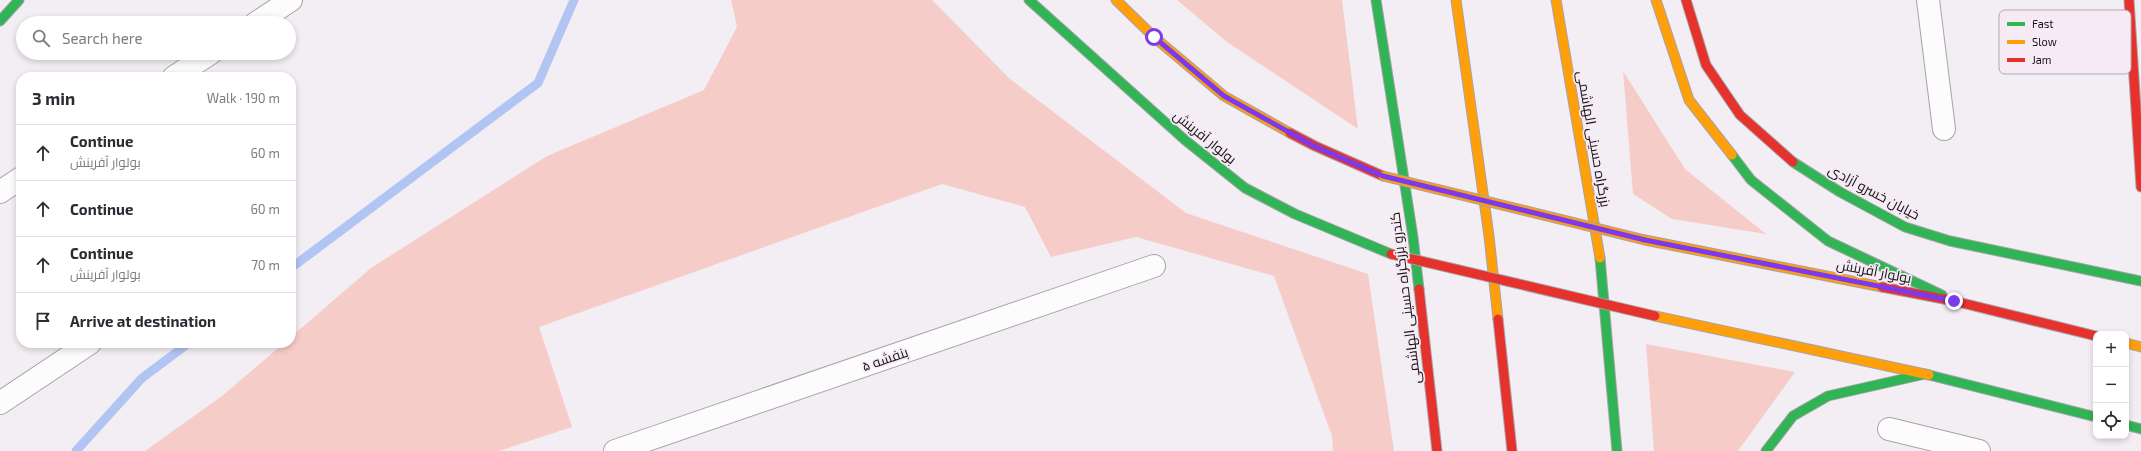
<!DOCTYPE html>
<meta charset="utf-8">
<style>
:root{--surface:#fff;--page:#f2f2f3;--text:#2b2b33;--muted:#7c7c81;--line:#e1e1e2}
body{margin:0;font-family:"Exo 2",Cairo,sans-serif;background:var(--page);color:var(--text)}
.controls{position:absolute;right:12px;bottom:12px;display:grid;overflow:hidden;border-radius:8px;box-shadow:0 2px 6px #0003}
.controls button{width:36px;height:36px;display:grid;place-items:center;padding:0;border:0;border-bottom:1px solid var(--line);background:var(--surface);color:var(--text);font:20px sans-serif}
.stop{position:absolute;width:12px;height:12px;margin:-9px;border:3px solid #7c3aed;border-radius:50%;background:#fff}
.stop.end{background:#7c3aed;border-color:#fff;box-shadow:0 1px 4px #0008}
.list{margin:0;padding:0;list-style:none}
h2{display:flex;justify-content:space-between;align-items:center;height:52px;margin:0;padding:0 16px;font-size:17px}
h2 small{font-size:13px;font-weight:400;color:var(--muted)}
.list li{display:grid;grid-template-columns:26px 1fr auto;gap:12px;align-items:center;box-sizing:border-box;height:56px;padding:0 16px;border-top:1px solid var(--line)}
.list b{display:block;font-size:15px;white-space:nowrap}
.list p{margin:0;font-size:13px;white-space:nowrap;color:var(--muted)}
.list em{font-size:13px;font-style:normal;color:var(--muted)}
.icon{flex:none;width:22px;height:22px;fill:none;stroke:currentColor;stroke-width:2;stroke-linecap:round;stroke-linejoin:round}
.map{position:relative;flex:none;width:2141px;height:451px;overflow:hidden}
.search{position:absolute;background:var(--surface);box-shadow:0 2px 6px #0003;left:16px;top:16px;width:280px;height:44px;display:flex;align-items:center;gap:10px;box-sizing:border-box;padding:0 14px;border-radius:22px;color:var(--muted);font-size:15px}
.panel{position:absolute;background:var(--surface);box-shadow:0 2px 6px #0003;left:16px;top:72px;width:280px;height:276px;border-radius:16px}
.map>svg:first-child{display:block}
.green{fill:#f6ccc9}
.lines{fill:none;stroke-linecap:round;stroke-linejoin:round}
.stream{stroke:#b1c5f2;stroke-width:9}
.street-casing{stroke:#a7a3a7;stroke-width:24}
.fast-casing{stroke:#a7a3a7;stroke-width:11}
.slow-casing{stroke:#a7a3a7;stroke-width:11}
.jam-casing{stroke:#a7a3a7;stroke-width:11}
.street{stroke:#fdfcfd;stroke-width:22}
.fast{stroke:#30b455;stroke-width:9}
.slow{stroke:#ff9f0a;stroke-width:9}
.jam{stroke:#e5322d;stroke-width:9}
.slow-bridge-casing{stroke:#a7a3a7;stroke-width:11;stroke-linecap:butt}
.jam-bridge-casing{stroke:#a7a3a7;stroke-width:11;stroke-linecap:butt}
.slow-bridge{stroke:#ff9f0a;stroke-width:9}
.jam-bridge{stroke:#e5322d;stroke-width:9}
.route{stroke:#7c3aed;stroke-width:5}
.labels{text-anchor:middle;stroke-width:3.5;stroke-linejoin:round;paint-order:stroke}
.street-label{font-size:14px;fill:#171316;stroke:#f6ebf5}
.key{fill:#f6ebf5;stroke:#b3aab2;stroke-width:1}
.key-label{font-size:11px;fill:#171316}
</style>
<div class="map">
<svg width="2141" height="451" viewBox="0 0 2141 451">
<rect width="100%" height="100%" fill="#f3eef3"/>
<g class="green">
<polygon points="731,0 932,0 1010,79 1186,213 1368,274 1394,451 1333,451 1332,436 1274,276 1136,237 1051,257 1025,207 942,184 539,327 572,427 499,451 145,451 222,396 284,343 291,343 291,337 371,268 547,156 704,90 737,27"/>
<polygon points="1177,0 1342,0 1358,129 1227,42"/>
<polygon points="1623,71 1685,169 1766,234 1672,219 1633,194"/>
<polygon points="1646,344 1795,372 1738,451 1654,451"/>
</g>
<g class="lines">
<g class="stream">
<polyline points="291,268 538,83 574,0"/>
<polyline points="76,451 142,378 189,343"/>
</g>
<defs>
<g id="street">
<polyline points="1928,0 1944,129"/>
<polyline points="256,23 291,0"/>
<polyline points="174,77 211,53"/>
<polyline points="0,192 21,178"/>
<polyline points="0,403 90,343"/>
<polyline points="1889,429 1979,451"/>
<polyline points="615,451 1154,266"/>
</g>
<g id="fast">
<polyline points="1029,0 1185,140 1245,188 1295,214 1391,254"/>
<polyline points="1376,0 1413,237 1419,289"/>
<polyline points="0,21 19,0"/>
<polyline points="1732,155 1751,180 1828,241 1942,295"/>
<polyline points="1793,162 1840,192 1905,227 1950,241 2141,281"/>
<polyline points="1600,258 1617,451"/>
<polyline points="1929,375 2096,417"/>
<polyline points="2126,425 2141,429"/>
<polyline points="1766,451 1793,416 1828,396 1925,374"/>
</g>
<g id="slow">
<polyline points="1116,0 1154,37 1224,96 1290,133"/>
<polyline points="1456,0 1489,236 1498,319"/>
<polyline points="1556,0 1600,258"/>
<polyline points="1656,0 1689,100 1732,155"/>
<polyline points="1645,240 1882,287"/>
<polyline points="1655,316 1929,375"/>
<polyline points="2126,343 2141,347"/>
</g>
<g id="jam">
<polyline points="1686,0 1706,65 1740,115 1793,162"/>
<polyline points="2129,0 2141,187"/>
<polyline points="1290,133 1315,146 1383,176"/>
<polyline points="1882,287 1954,301 2096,336"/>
<polyline points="1419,289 1437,451"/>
<polyline points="1498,319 1512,451"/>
</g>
</defs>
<use href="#street" class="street-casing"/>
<use href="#fast" class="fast-casing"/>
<use href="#slow" class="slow-casing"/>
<use href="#jam" class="jam-casing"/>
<use href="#street" class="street"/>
<use href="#fast" class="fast"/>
<use href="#slow" class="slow"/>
<use href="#jam" class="jam"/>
<defs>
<polyline id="slow-bridge" points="1383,176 1645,240"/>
<polyline id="jam-bridge" points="1391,254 1655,316"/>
</defs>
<use href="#slow-bridge" class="slow-bridge-casing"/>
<use href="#jam-bridge" class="jam-bridge-casing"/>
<use href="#slow-bridge" class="slow-bridge"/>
<use href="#jam-bridge" class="jam-bridge"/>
</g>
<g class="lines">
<polyline class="route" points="1154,37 1224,96 1314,146 1383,176 1645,240 1954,301"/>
</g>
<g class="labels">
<g class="street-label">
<text transform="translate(1205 137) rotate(39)" y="5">بولوار آفرینش</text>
<text transform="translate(1594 139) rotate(80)" y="5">بزرگراه حسینی الهاشمی</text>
<text transform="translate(1874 192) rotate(28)" y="5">خیابان خسرو آزادی</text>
<text transform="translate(1874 271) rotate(11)" y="5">بولوار آفرینش</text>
<text transform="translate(1405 298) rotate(-97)" y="5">کندرو بزرگراه حسینی الهاشمی</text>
<text transform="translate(885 359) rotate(-19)" y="5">بنفشه ۵</text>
</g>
</g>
<rect x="1999" y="10" width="132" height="64" rx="6" class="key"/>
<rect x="2007" y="22" width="18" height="4" fill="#30b455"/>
<rect x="2007" y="40" width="18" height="4" fill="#ff9f0a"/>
<rect x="2007" y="58" width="18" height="4" fill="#e5322d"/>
<g class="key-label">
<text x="2032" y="28">Fast</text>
<text x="2032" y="46">Slow</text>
<text x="2032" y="64">Jam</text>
</g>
</svg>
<div class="controls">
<button>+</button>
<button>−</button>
<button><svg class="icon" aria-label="locate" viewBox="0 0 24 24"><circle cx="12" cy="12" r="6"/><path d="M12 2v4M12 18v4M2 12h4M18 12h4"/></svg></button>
</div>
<div class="stop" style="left:1154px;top:37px"></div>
<div class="stop end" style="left:1954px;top:301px"></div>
<div class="search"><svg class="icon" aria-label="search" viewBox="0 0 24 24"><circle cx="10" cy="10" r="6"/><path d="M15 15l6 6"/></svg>Search here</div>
<section class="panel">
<h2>3 min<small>Walk · 190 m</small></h2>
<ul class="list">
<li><svg class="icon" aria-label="ahead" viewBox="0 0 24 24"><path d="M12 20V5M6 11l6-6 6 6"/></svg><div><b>Continue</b><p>بولوار آفرینش</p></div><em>60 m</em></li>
<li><svg class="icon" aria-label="ahead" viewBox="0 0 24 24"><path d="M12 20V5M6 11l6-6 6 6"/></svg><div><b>Continue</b></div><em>60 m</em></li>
<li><svg class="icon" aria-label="ahead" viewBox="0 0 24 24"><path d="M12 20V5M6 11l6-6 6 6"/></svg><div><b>Continue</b><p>بولوار آفرینش</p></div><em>70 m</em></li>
<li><svg class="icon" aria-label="arrive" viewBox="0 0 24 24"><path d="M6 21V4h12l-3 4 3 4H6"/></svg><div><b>Arrive at destination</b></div></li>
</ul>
</section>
</div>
